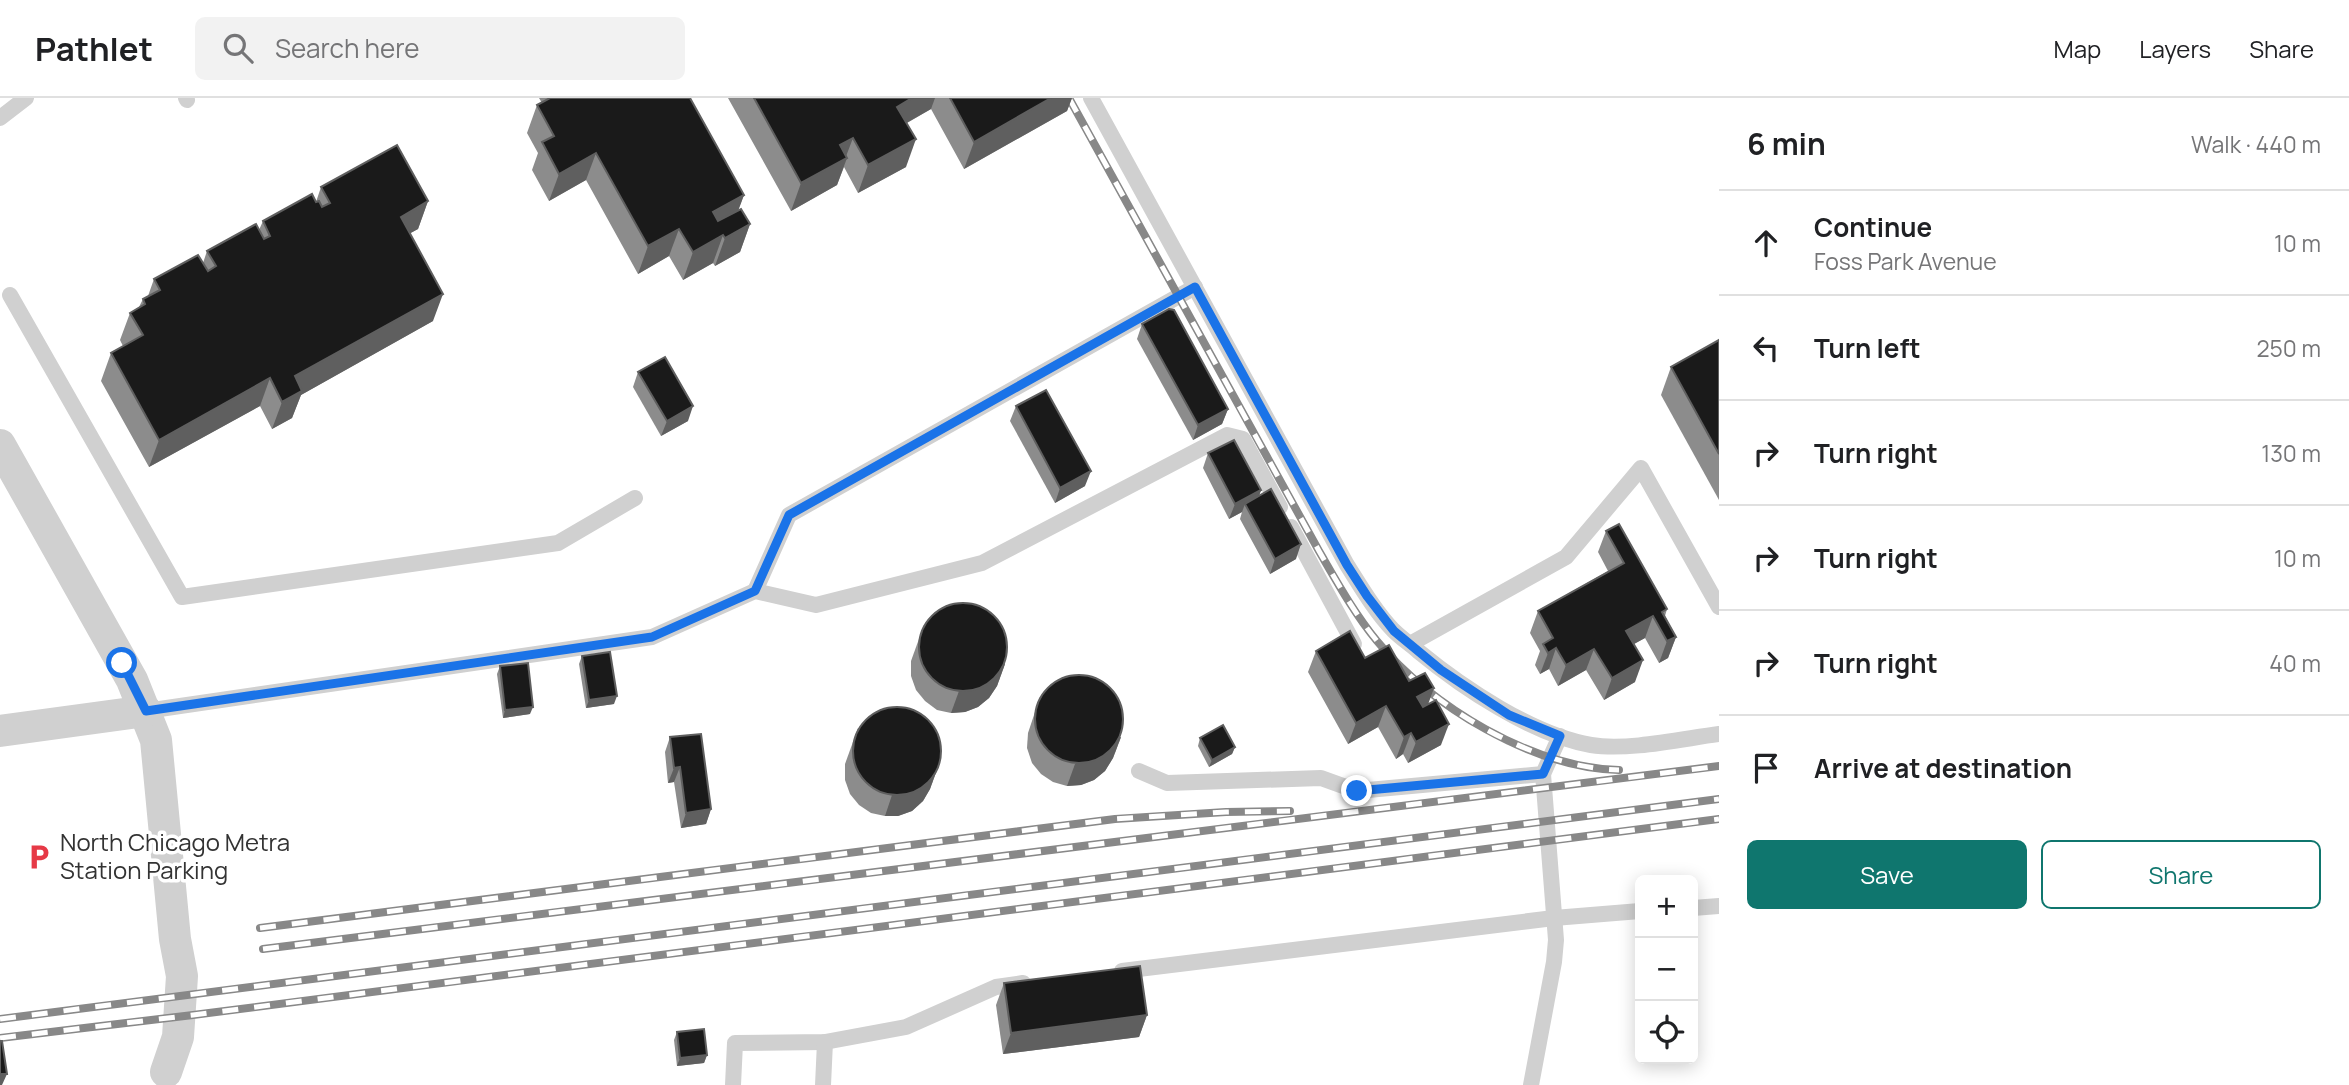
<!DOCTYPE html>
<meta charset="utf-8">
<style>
:root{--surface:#fff;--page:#f2f2f2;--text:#202124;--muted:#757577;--line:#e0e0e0;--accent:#0f766e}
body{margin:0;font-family:Manrope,sans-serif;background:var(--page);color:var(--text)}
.controls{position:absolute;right:21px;bottom:21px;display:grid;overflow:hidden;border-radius:10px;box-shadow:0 4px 18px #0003}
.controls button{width:63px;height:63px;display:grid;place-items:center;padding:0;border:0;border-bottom:2px solid var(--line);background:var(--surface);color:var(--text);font:35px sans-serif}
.stop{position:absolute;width:21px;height:21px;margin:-16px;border:5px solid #1a73e8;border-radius:50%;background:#fff}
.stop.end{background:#1a73e8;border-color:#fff;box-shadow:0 2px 7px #0008}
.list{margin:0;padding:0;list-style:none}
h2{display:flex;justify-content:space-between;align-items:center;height:91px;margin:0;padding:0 28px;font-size:30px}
h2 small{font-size:23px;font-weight:400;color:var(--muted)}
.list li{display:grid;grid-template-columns:46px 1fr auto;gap:21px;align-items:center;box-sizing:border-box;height:105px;padding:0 28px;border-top:2px solid var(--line)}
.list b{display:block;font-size:26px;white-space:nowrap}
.list p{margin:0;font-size:23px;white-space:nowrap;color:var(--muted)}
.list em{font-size:23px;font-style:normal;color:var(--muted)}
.actions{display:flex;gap:14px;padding:21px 28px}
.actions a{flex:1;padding:16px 0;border:2px solid var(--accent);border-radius:10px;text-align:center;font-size:24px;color:var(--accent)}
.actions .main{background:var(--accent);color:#fff}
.icon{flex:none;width:38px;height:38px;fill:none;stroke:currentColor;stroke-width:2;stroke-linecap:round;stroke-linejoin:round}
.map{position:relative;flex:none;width:1719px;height:987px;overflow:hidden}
header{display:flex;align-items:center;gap:42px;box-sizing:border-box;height:98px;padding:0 35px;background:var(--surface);border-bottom:2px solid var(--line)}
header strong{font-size:33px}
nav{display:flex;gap:38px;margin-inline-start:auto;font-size:24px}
.search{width:490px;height:63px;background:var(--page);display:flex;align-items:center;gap:18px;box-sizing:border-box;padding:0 24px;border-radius:10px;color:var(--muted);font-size:26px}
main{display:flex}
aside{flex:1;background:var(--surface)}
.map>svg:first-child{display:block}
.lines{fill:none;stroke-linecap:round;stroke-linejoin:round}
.lane{stroke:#d0d0d0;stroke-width:16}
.street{stroke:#d0d0d0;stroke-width:32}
.rail-casing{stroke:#888;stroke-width:8}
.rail{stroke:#fff;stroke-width:5;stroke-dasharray:16;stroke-linecap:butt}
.wall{fill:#8c8c8c}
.shaded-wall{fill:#5f5f5f}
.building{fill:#1a1a1a;stroke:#5f5f5f;stroke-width:2}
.route{stroke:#1a73e8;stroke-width:9}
.labels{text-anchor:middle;stroke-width:7;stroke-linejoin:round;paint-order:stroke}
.poi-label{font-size:24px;fill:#333;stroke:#fff;text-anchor:start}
</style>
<header>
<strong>Pathlet</strong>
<div class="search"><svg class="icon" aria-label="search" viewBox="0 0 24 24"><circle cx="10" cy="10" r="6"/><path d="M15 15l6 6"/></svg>Search here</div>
<nav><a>Map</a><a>Layers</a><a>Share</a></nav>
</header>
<main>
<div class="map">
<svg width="1719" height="987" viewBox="0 0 1719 987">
<rect width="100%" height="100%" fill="#fff"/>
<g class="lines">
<g class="lane">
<polyline points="186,0 187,2"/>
<path d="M1091,0L1347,467C1361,489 1375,513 1393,532C1401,540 1410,546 1418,553C1463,590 1533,637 1591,647C1628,653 1681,641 1719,636"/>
<polyline points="0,20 26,0"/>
<polyline points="10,197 182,499 558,445 635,400"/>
<polyline points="1291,429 1354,546"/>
<polyline points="755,493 789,417 1195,189"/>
<polyline points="1410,546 1566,459 1641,370 1719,509"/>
<polyline points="146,613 652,539 755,493 816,507 982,465 1227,337 1243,341 1280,409"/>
<polyline points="1139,673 1167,685 1321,680 1357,693 1543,676 1560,638"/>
<polyline points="1693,810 1719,808"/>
<polyline points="1122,873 1554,820 1640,813"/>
<polyline points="733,987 735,945 825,944 906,929 996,889 1023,885"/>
<polyline points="823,987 825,944"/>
<polyline points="1531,987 1554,864 1556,842 1543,676"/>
</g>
<g class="street">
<polyline points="0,347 132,582 156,642 175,841 182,878 178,939 166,974"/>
<polyline points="0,633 146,613"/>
</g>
<defs>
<g id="rail">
<path d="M1069,0L1319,453C1337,484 1354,515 1377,543C1430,608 1533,670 1619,672"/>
<polyline points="260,830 1115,721 1226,714 1290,713"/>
<polyline points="263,851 1719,668"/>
<polyline points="0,921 1719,701"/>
<polyline points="0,940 193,917 1719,721"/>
</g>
</defs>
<use href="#rail" class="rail-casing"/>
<use href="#rail" class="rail"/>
</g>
<g class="wall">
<polygon points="539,0 690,0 744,97 738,112 750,126 740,154 715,168 713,165 683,182 669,158 638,176 586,82 549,103 532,72 538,55 527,35 537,7 542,5"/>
<polygon points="728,0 1072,0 1067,13 964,71 931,11 907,25 906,69 858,95 844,69 837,87 791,113"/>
<polygon points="321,89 428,103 418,131 410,135 433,223 301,297 292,320 272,331 260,308 149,369 101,283 111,255 123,248 120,242 130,215 139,209 143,201 148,198 154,181 203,165 207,153 259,132 263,123 316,104"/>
<polygon points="1142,226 1228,311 1222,326 1193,342 1137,241"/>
<polygon points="1719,242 1719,402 1661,297 1671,269"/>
<polygon points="638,274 688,323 661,338 633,289"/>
<polygon points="1016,308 1085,388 1055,405 1010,323"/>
<polygon points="1208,355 1261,392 1259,398 1296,461 1270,476 1240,421 1242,414 1229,421 1203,370"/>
<polygon points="1606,433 1667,511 1665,518 1676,539 1668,560 1659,565 1645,540 1633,546 1635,584 1604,602 1586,572 1558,588 1549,571 1540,576 1535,567 1540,553 1530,535 1538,513 1608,473 1598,454"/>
<polygon points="924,527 1005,566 997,588 989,600 978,609 965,614 951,615 937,612 925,603 916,592 911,578 911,563"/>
<polygon points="1316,553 1365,560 1409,583 1434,590 1427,607 1441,647 1408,665 1403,656 1396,661 1378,629 1348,646 1308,574"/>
<polygon points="582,558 614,606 586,610 579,566"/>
<polygon points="500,568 530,616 503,620 497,576"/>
<polygon points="1040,599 1121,639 1113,660 1105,673 1094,682 1081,687 1067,688 1053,684 1041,676 1032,665 1027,650 1028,635"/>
<polygon points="858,630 938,669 930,691 923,703 912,713 898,718 885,718 871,715 859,707 850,696 845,682 845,666"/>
<polygon points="670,639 711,711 706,726 681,730 674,684 668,685 665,654"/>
<polygon points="1200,640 1235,649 1232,656 1209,669 1198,648"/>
<polygon points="1004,885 1147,917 1139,939 1003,956 996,907"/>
<polygon points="677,934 707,957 704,965 677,968 674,942"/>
</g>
<g class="shaded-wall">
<polygon points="912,0 935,0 931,11 887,36 897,9"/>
<polygon points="1051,0 1072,0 1067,13 964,71 974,44"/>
<polygon points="853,40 845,61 847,60 837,87 791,113 801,85 840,47"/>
<polygon points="916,41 906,69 858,95 868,67"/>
<polygon points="596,55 586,82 549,103 559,76"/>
<polygon points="744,97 734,124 703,141 713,114"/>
<polygon points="428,103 418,131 391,146 401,119"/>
<polygon points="750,126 740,154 715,168 725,140"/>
<polygon points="679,131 669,158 638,176 648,148"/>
<polygon points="723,137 713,165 683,182 693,154"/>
<polygon points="443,196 433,223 301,297 292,320 272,331 282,304 295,278"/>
<polygon points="270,280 260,308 149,369 159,342"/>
<polygon points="693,308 688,323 661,338 667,323"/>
<polygon points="1228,311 1222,326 1193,342 1198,327"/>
<polygon points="1091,373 1085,388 1055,405 1060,390"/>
<polygon points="1261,392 1256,407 1245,406 1242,414 1229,421 1235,406"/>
<polygon points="1301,446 1296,461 1270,476 1275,461"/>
<polygon points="1653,518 1645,540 1618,555 1626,533"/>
<polygon points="1676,539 1668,560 1659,565 1667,543"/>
<polygon points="1556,550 1549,571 1540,576 1548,555"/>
<polygon points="1594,551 1586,572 1558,588 1566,567"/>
<polygon points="1643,562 1635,584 1604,602 1612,580"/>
<polygon points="1005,566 997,588 989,600 978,609 965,614 951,615 959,593"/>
<polygon points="1434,590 1426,612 1410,621 1417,599"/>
<polygon points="617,598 614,606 586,610 589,602"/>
<polygon points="1386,608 1378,629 1348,646 1356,625"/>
<polygon points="533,609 530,616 503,620 505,612"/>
<polygon points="1449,626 1441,647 1408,665 1416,644"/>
<polygon points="1411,635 1403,656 1396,661 1404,639"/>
<polygon points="1121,639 1113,660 1105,673 1094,682 1081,687 1067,688 1075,666"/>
<polygon points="1235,649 1232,656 1209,669 1212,662"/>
<polygon points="680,669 674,684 668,685 674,670"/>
<polygon points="938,669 930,691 923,703 912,713 898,718 885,718 892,697"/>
<polygon points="711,711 706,726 681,730 686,715"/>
<polygon points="1147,917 1139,939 1003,956 1011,935"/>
<polygon points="707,957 704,965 677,968 680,960"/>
<polygon points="0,976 7,976 2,987 0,987"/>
</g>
<g class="building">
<polygon points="550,0 690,0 744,97 713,114 718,123 741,111 750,126 725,140 723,137 693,154 679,131 648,148 596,55 559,76 542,44 554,38 537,7"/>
<polygon points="754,0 912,0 897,9 916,41 868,67 853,40 840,47 847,60 801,85"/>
<polygon points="950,0 1051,0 974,44"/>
<polygon points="397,47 428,103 401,119 443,196 295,278 302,293 282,304 270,280 159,342 111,255 143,237 130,215 145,206 143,201 160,192 154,181 198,157 208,173 216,168 207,153 256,126 264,141 270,138 263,123 312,96 316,104 319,103 322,109 330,105 321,89"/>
<polygon points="1169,211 1174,212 1228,311 1198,327 1142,226"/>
<polygon points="1719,242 1719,356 1671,269"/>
<polygon points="665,259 693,308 667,323 638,274"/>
<polygon points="1046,292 1091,373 1060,390 1016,308"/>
<polygon points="1234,342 1261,392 1235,406 1208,355"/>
<polygon points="1271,391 1301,446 1275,461 1245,406"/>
<polygon points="1619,426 1667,511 1662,514 1676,539 1667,543 1653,518 1626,533 1643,562 1612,580 1594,551 1566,567 1556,550 1548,555 1543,546 1553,540 1538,513 1624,465 1606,433"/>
<circle cx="963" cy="549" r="44"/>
<polygon points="1350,533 1365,560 1389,547 1409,583 1425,575 1434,590 1417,599 1423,609 1436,602 1449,626 1416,644 1411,635 1404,639 1386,608 1356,625 1316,553"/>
<polygon points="610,554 617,598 589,602 582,558"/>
<polygon points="528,565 533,609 505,612 500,568"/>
<circle cx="1079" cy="621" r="44"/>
<circle cx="897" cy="653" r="44"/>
<polygon points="1223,627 1235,649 1212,662 1200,640"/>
<polygon points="701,636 711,711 686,715 680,669 674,670 670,639"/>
<polygon points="1140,868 1147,917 1011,935 1004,885"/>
<polygon points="704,931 707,957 680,960 677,934"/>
<polygon points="0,943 2,943 7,976 0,976"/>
</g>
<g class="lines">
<polyline class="route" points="122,565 146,613 652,539 755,493 789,417 1195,189 1347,467 1367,498 1394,533 1441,572 1509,617 1560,638 1543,676 1357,693"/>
</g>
<defs>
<symbol id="parking-bare" viewBox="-9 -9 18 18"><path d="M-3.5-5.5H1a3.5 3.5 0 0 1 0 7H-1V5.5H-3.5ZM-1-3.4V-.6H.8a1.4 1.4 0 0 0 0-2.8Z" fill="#e63946" stroke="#fff" stroke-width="2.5" paint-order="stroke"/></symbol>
</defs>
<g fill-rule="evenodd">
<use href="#parking-bare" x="20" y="740" width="38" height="38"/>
</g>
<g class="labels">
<g class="poi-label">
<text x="60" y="753">North Chicago Metra<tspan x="60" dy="28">Station Parking</tspan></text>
</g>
</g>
</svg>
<div class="controls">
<button>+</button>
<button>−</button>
<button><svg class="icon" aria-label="locate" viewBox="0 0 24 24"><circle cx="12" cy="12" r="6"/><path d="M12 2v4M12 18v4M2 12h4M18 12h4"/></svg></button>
</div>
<div class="stop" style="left:122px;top:565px"></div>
<div class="stop end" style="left:1357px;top:693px"></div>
</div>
<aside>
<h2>6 min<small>Walk · 440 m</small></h2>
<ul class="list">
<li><svg class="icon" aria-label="ahead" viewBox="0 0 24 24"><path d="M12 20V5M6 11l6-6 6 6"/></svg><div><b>Continue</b><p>Foss Park Avenue</p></div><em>10 m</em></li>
<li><svg class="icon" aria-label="left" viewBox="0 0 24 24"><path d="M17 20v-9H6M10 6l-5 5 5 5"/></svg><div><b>Turn left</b></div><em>250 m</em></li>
<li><svg class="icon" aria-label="right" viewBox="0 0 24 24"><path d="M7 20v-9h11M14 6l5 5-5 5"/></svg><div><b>Turn right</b></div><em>130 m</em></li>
<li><svg class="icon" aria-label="right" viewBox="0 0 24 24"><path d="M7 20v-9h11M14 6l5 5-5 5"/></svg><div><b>Turn right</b></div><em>10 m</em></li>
<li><svg class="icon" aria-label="right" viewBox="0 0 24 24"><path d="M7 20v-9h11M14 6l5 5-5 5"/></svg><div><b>Turn right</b></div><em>40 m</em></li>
<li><svg class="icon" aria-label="arrive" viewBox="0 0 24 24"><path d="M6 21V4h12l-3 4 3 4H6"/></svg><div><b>Arrive at destination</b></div></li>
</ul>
<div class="actions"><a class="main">Save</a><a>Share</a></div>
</aside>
</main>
